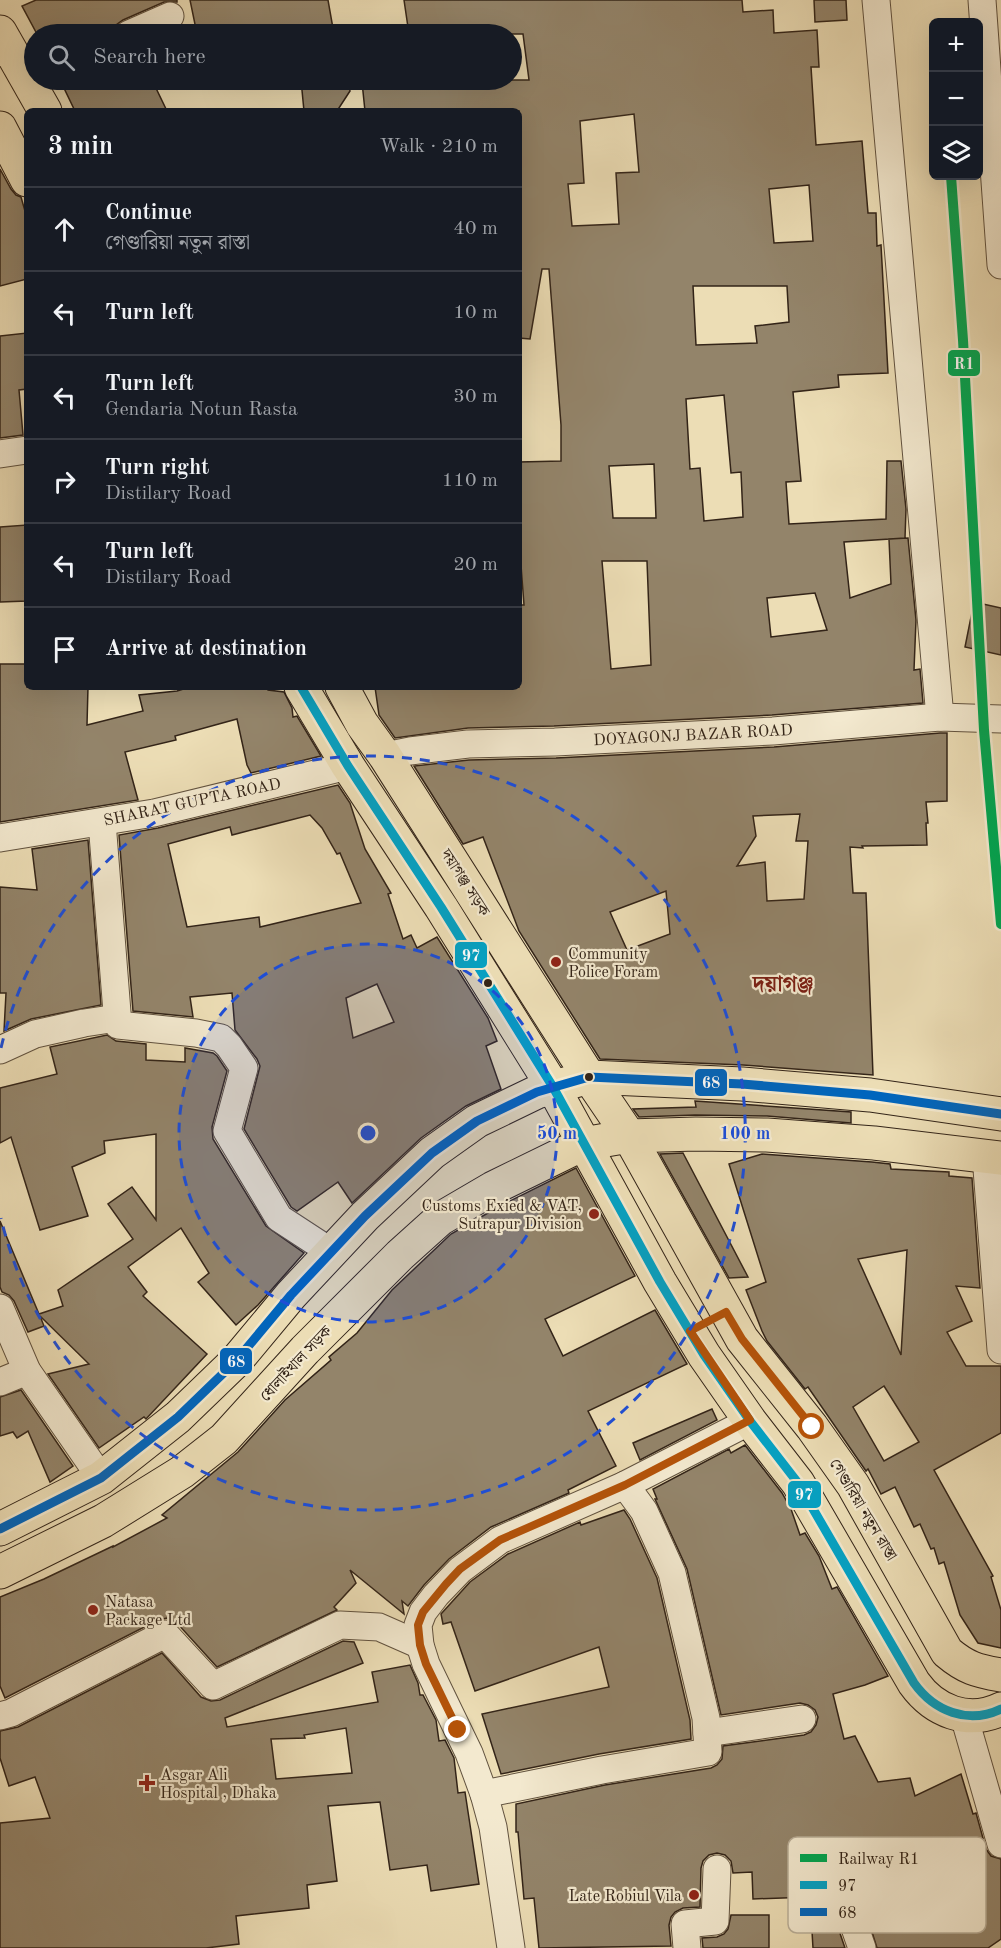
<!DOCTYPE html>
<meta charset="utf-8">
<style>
:root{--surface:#171b24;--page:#242831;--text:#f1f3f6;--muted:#9ea1a6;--line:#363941}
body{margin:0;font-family:"Old Standard TT","Noto Serif Bengali",serif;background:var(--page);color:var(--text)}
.controls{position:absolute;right:18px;top:18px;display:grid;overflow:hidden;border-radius:9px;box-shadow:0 6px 24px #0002}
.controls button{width:54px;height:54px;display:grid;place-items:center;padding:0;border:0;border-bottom:2px solid var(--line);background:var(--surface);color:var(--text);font:30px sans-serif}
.stop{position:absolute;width:18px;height:18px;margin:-14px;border:4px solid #b45309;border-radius:50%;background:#fff}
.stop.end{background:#b45309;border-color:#fff;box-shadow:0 2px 6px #0008}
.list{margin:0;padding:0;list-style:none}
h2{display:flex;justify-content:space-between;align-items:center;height:78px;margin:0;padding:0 24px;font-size:26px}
h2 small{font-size:20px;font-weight:400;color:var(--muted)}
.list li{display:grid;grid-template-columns:39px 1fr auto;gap:18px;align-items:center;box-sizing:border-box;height:84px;padding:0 24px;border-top:2px solid var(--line)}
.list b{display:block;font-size:22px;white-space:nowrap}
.list p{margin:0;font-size:20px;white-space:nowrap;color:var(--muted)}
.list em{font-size:20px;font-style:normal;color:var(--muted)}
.icon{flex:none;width:33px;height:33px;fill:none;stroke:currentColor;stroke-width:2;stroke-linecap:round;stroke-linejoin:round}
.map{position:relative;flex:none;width:1001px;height:1948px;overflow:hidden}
.search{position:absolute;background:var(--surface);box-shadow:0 6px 24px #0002;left:24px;top:24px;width:498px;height:66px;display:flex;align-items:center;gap:15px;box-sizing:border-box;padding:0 21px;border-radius:33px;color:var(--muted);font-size:22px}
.panel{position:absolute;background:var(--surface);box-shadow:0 6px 24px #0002;left:24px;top:108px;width:498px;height:582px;border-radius:9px}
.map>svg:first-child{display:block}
.building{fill:#93846a;stroke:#332418;stroke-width:1.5;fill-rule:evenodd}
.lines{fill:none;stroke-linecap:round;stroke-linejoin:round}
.minor-casing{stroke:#61523f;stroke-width:29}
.major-casing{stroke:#332418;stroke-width:35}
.minor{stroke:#f3e9cf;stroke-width:27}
.major{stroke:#ecddb5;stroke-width:33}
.bus-1-casing{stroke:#f3e9cf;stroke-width:14}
.bus-2-casing{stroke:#f3e9cf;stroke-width:14}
.bus-1{stroke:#03a2c5;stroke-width:9}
.bus-2{stroke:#0065bd;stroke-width:9}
.rail-1-casing{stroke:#f3e9cf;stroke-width:15}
.rail-1{stroke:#00a651;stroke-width:10}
.route{stroke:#b45309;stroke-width:8}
.ring{fill:none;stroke:#1d4ed8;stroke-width:3;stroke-dasharray:10 8}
.poi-dot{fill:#8f2418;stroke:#f3e9cf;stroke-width:2}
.bus-dot{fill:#332418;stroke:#f3e9cf;stroke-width:2}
.labels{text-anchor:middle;stroke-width:4.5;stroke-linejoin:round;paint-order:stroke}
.street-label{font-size:16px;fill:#332418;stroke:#f3e9cf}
.poi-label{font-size:16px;fill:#332418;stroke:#f3e9cf;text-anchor:start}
.district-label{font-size:22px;font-weight:bold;fill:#7a1f14;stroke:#f3e9cf}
.key{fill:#f3e9cf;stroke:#b9ae98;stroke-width:1.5}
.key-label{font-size:16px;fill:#332418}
.centre{fill:#1d4ed8;stroke:#f3e9cf;stroke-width:3}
.ring-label{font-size:18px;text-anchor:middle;font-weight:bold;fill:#1d4ed8;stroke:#f3e9cf;stroke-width:4.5;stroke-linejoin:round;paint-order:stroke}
.line-badge{stroke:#f3e9cf;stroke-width:2}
.badge-label{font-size:16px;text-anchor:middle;font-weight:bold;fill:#fff}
</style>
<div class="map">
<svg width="1001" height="1948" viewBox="0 0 1001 1948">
<rect width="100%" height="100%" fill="#ecddb5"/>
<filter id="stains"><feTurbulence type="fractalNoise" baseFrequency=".00333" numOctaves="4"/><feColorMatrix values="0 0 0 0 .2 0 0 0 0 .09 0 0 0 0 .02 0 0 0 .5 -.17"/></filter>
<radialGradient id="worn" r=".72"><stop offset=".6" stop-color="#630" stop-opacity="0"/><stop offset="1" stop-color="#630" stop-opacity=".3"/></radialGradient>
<g class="building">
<polygon points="36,0 177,0 177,2 164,2 123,20 116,25 114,34 37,34 22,6"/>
<polygon points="190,0 328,0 334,34 216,34 216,31 210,34 197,34"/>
<path d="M404,0H742L743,12L773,10L774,33L817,30L819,67H811L816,145L862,141L868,213H876L877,246L881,245L888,373L838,375L839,387L793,392L801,481L786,482L789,524L886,519L887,461H901L906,509L905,538L844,542L850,598L891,584L889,539L908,538L916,620L914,670L920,669L923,703L772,715L554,726L468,728L395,738L379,715L375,687H519V605H524L519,539V462L561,461V425L549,269H542L530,339L519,338V111H365L362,82L381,80H529L523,34H409ZM634,114L639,172L616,173L619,224L572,226L568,184L584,183L580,121ZM809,185L813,241L774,243L769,189ZM693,286H787L789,322L755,326L757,343L696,345ZM724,395L731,473L741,472L743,517L704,521L700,468L690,469L686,399ZM654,464L656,518H613L609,466ZM602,561H647L651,665L611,669ZM815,593L827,630L771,637L767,598Z"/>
<polygon points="814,0 846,0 847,20 815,22"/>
<polygon points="76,80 152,80 167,111 75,111 63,86"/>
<polygon points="301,80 348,80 350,91 337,111 304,111"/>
<polygon points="0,169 11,189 16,195 21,197 27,218 27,279 0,286"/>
<polygon points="27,333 27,389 19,390 23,435 0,438 0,336"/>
<polygon points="27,525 27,601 0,602 0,527"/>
<polygon points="974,602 1001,608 1001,655 965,647"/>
<polygon points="0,664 27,664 27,687 88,687 87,725 143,711 139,695 177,691 190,687 267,687 268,690 284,692 292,708 293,717 297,716 321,756 251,773 247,765 237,719 175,736 176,740 125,752 138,800 0,822"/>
<path d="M940,733H947V801L926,802L928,823H926L927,845L862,846L863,848L850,847L853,893H866L873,1075L743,1065L600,1059L519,931L483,837L463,844L414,766L469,760L556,758L774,747ZM800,814L796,841H808L804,899L767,901L765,862L737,866L756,836L753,816ZM666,891L670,934L627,950L610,912Z"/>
<path d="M338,785L350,803L365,849L391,893L388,894L403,939L411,935L417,948L437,937L488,1018L497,1041L486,1046L501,1089L466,1106L421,1138L352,1203L338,1182L297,1211L291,1207L244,1129L260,1066L257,1059L235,1030L232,993L190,997L193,1017L133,1011L119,835L158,828ZM310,815L322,828L337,854L340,853L361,903L260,927L259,917L187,927L168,844L230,827L232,835ZM377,984L394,1022L353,1038L346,998Z"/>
<polygon points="88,840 101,1005 31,1019 4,1031 6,993 0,993 0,887 37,890 32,849"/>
<polygon points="107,1035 116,1041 146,1044 146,1060 185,1062 185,1048 213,1053 217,1056 227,1071 212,1127 213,1139 266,1226 304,1253 258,1305 236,1325 198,1282 209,1273 181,1228 128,1267 147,1292 143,1296 207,1354 146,1419 144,1417 99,1448 48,1374 89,1364 40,1316 44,1326 28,1332 14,1301 9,1295 2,1292 0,1287 0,1221 39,1314 63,1306 58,1290 133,1239 108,1204 132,1187 156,1220 156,1134 104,1141 105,1153 72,1167 88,1216 40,1230 11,1137 0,1143 0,1088 57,1074 50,1047"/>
<polygon points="695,1101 851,1112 851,1123 767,1116 695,1115 639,1117 633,1109 696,1107"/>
<polygon points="683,1153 748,1277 729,1278 660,1154"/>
<path d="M762,1154L872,1162L890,1164L891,1169L949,1172V1176L972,1178L980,1288L956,1286L972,1321L947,1332L966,1366H1001V1433L934,1470L993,1576L991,1577L1001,1610V1648L978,1643L960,1615L944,1562L939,1564L934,1548L931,1549L920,1524L914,1527L895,1487L881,1494L868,1469L866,1471L808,1387L805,1389L767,1341L762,1331L746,1290L766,1282L729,1164ZM907,1250L901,1355L858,1259ZM884,1386L919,1442L884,1461L853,1407Z"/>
<polygon points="576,1168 635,1276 545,1319 563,1356 655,1310 687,1364 588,1411 616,1466 568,1490 569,1493 491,1527 449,1559 424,1585 408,1606 402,1601 404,1614 350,1570 356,1583 334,1607 337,1610 217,1667 177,1623 167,1618 158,1620 5,1698 0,1686 0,1597 44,1579 113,1546 113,1547 167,1518 162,1515 238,1452 285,1400 331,1360 329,1357 357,1333 392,1290 451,1234 502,1205"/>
<polygon points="21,1390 73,1466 50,1482 28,1431 17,1438 13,1432 0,1436 0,1397"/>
<polygon points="712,1409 717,1420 640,1460 633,1443"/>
<polygon points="745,1445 782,1493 791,1509 800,1535 805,1533 819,1556 832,1589 837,1587 888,1676 865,1685 833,1694 844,1739 855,1736 878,1782 910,1778 915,1796 961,1774 973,1814 976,1813 986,1849 991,1856 1001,1859 1001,1939 988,1948 877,1948 861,1897 856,1890 848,1886 841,1887 835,1891 830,1900 831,1907 845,1948 813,1948 810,1897 753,1899 752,1872 733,1873 731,1861 725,1855 717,1853 709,1855 703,1861 701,1868 700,1907 683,1908 675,1912 671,1917 669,1925 671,1946 539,1948 534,1898 524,1899 518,1832 516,1832 516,1804 605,1785 711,1768 717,1765 722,1759 723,1746 804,1735 811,1732 816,1725 818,1717 815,1710 808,1705 800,1703 721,1715 687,1569 655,1499 657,1499 653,1489 729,1449 731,1453"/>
<polygon points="624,1510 630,1519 657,1578 690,1720 691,1739 599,1754 501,1774 482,1714 609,1687 599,1647 475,1691 451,1622 443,1624 441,1614 470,1582 508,1554 580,1522 581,1525"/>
<path d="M343,1641L354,1642L363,1663L225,1718L227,1727L378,1702L372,1672L410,1665L418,1683L420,1695H423L436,1720L439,1741L445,1740L454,1758L458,1793L465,1792L479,1884L431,1891L427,1865L390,1870L380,1802L328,1806L337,1881L307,1885L309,1908L236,1916L239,1944L206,1948H0V1823L50,1818L35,1777L9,1786L0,1758V1731L18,1727L162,1653L201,1697L211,1701L220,1700ZM346,1728L352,1773L276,1779L271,1739L305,1738L304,1735Z"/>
<polygon points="731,1915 769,1915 769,1948 703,1948 702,1938 717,1937 724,1934 728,1929"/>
</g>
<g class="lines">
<defs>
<g id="minor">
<polyline points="876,0 940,717"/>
<polyline points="982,0 1001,265"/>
<polyline points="129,34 170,16"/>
<polyline points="0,454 27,450"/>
<polyline points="385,756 410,751 468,744 555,742 773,731 940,717 1001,719"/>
<polyline points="102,822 118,1025 196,1033 221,1038 229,1046 244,1068 227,1131 279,1218 331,1252"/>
<polyline points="0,838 154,813 348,766"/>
<polyline points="0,1050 35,1034 84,1023 117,1018"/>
<polyline points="986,1156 1001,1350"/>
<polyline points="0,1308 27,1371 101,1478"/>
<polyline points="0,1382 27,1371"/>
<polyline points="0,1716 11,1713 165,1634 213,1686 340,1625 379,1627 420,1645"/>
<polyline points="964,1716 1001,1844"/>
<polyline points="707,1733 802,1719"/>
<polyline points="484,1794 602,1770 708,1752 706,1718 672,1573 644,1511 625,1485"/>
<polyline points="846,1902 862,1948"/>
<polyline points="511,1948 493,1827 484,1794 469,1753 426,1664 420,1645 418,1625 423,1612 436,1595 460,1570 500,1540 625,1485 750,1421"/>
<polyline points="687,1948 685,1924 715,1921 717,1869"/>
</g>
<g id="major">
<polyline points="0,32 45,111"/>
<polyline points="0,128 27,180"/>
<path d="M301,687L348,766L441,907L553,1087L660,1282L704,1355L750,1421L798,1483L914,1683C934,1711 968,1725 1001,1709"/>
<path d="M342,687L362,724L385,756L589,1077L629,1136L742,1339L812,1427L853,1485L947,1652C966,1668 977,1671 1001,1675"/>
<polyline points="0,1529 101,1478 178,1417 236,1361 291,1295 365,1216 432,1153 477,1121 537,1092 589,1077 742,1084 870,1095 1001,1114"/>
<polyline points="0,1572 103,1521 182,1472 224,1439 305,1350 400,1255 440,1219 493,1188 583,1144 629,1136 696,1134 767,1135 874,1143 1001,1158"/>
</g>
</defs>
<use href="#minor" class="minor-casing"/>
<use href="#major" class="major-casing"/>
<use href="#minor" class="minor"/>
<use href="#major" class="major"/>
<defs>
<path id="bus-1" d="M301,687L348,766L441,907L553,1087L660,1282L704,1355L750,1421L798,1483L914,1683C934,1711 968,1725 1001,1709"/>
<polyline id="bus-2" points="0,1529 101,1478 178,1417 236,1361 291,1295 365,1216 432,1153 477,1121 537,1092 589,1077 742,1084 870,1095 1001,1114"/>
</defs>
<use href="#bus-1" class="bus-1-casing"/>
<use href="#bus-2" class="bus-2-casing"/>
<use href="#bus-1" class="bus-1"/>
<use href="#bus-2" class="bus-2"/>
<defs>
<polyline id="rail-1" points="951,176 963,340 984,730 1001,924"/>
</defs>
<use href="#rail-1" class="rail-1-casing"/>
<use href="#rail-1" class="rail-1"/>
</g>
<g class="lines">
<polyline class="route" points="458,1730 426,1664 420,1645 418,1625 423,1612 446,1584 460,1569 500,1540 625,1485 750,1420 690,1331 726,1312 742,1339 812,1427"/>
</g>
<circle cx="368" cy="1133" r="189" fill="#1d4ed8" fill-opacity=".12"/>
<g class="ring">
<circle cx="368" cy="1133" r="189"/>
<path d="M1 1048A377 377 0 1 1 1 1218"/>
</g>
<g class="poi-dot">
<circle cx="556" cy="962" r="6"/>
<circle cx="594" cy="1214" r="6"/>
<circle cx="93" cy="1610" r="6"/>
<path d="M144 1774h6v6h6v6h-6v6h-6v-6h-6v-6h6z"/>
<circle cx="694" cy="1895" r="6"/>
</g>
<g class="bus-dot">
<circle cx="488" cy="983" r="5"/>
<circle cx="589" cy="1077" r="5"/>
</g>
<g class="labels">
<g class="street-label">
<text transform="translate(693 734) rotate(-3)" y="6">DOYAGONJ BAZAR ROAD</text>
<text transform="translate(192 801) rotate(-12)" y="6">SHARAT GUPTA ROAD</text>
<text transform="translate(466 882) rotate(57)" y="6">দয়াগঞ্জ সড়ক</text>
<text transform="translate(295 1363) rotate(-47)" y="6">ধোলাইখাল সড়ক</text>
<text transform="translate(864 1509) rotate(59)" y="6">গেণ্ডারিয়া নতুন রাস্তা</text>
</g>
<g class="poi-label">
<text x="568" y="959">Community<tspan x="568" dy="18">Police Foram</tspan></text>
<text x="582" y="1211" text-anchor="end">Customs Exied &amp; VAT,<tspan x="582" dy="18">Sutrapur Division</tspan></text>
<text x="105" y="1607">Natasa<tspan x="105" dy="18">Package Ltd</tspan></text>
<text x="160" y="1780">Asgar Ali<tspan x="160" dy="18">Hospital , Dhaka</tspan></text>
<text x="682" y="1901" text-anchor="end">Late Robiul Vila</text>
</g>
<g class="district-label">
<text x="783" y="991">দয়াগঞ্জ</text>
</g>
</g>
<rect x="788" y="1837" width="198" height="96" rx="9" class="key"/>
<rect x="800" y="1854" width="27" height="8" fill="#00a651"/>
<rect x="800" y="1881" width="27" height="8" fill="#03a2c5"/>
<rect x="800" y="1908" width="27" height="8" fill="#0065bd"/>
<g class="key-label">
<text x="838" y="1864">Railway R1</text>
<text x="838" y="1891">97</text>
<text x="838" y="1918">68</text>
</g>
<circle cx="368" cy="1133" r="9" class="centre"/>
<g class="ring-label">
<text x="557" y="1139">50 m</text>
<text x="745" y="1139">100 m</text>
</g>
<g class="line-badge">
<rect x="947" y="349" width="34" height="28" rx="6" fill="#00a651"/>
<rect x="454" y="941" width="34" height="28" rx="6" fill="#03a2c5"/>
<rect x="694" y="1068" width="34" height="29" rx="6" fill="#0065bd"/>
<rect x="219" y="1347" width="34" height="28" rx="6" fill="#0065bd"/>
<rect x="787" y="1480" width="35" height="29" rx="6" fill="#03a2c5"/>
</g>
<g class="badge-label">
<text x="964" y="369">R1</text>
<text x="471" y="961">97</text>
<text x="711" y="1088">68</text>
<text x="236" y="1367">68</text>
<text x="804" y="1500">97</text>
</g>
<rect width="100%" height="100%" filter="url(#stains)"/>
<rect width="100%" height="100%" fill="url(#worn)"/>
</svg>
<div class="controls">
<button>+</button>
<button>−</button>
<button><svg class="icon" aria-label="layers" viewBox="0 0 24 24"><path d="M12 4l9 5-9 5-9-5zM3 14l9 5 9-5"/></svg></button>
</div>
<div class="stop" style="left:812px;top:1427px"></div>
<div class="stop end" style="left:458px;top:1730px"></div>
<div class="search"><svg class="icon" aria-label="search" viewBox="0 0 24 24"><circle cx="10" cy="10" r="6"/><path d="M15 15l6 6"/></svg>Search here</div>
<section class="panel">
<h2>3 min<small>Walk · 210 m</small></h2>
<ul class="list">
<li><svg class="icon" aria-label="ahead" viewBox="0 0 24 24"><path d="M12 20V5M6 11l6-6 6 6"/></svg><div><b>Continue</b><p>গেণ্ডারিয়া নতুন রাস্তা</p></div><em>40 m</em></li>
<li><svg class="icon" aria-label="left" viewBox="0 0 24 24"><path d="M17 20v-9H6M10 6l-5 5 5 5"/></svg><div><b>Turn left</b></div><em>10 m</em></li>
<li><svg class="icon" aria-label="left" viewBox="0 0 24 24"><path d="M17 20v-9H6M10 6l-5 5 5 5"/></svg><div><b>Turn left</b><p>Gendaria Notun Rasta</p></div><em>30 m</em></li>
<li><svg class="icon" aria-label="right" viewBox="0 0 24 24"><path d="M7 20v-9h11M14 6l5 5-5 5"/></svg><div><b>Turn right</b><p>Distilary Road</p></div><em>110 m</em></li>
<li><svg class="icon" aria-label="left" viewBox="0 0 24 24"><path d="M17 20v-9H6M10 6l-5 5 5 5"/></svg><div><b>Turn left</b><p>Distilary Road</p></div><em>20 m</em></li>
<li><svg class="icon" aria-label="arrive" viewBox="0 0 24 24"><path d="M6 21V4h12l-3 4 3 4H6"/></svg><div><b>Arrive at destination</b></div></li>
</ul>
</section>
</div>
